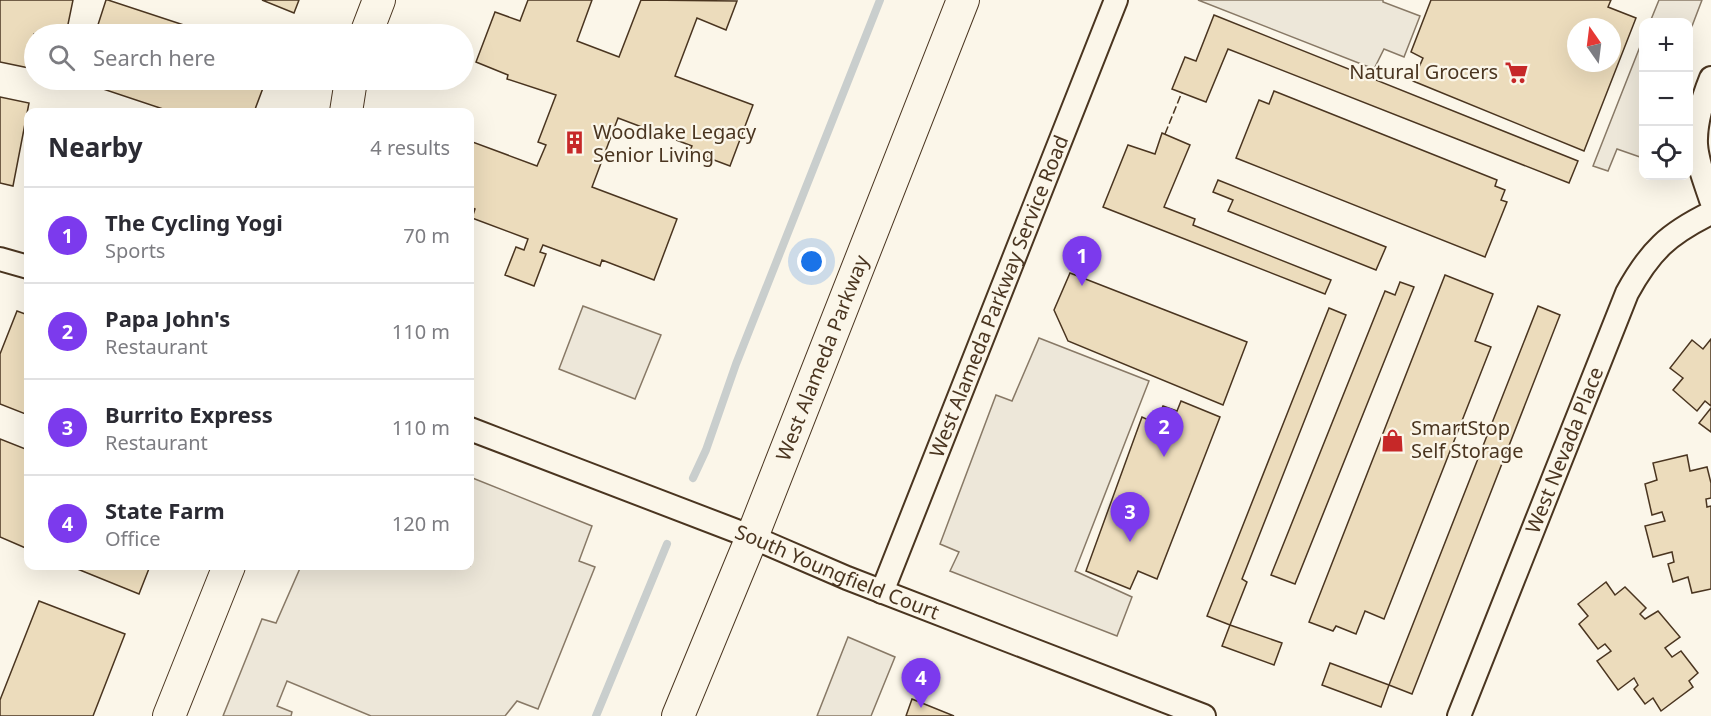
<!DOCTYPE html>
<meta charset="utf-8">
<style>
:root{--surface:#fff;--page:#f2f2f3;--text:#2b2b33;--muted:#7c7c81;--line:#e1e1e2;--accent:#7c3aed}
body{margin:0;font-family:"Noto Sans",sans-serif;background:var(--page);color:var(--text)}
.controls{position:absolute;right:18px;top:18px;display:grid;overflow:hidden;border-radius:12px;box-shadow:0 6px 24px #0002}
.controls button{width:54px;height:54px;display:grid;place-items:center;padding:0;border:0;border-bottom:2px solid var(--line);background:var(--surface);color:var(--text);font:30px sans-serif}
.compass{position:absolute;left:1567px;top:18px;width:54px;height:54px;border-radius:50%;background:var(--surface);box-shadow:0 6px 24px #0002;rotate:346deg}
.you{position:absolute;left:812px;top:262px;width:21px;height:21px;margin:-15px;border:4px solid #fff;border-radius:50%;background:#1a73e8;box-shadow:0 0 0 9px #1a73e833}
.badge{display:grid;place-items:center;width:39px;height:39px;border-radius:50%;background:var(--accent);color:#fff;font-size:20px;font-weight:700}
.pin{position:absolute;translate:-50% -50px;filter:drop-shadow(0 2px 3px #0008)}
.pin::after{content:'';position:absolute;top:32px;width:21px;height:18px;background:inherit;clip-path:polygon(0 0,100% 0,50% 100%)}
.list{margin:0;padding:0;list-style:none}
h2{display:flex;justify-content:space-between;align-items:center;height:78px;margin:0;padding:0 24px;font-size:26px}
h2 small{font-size:20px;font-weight:400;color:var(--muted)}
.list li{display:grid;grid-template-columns:39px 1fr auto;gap:18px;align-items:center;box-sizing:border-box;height:96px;padding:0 24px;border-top:2px solid var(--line)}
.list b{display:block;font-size:22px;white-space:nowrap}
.list p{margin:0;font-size:20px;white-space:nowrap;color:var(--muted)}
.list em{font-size:20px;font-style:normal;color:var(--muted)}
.icon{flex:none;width:33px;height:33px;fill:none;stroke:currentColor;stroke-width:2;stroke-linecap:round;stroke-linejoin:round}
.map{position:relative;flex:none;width:1711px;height:716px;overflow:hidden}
.search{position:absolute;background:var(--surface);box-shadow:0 6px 24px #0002;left:24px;top:24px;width:450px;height:66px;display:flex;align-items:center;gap:15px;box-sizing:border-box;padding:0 21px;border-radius:33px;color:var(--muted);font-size:22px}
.panel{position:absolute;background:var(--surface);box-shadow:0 6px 24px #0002;left:24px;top:108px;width:450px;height:462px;border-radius:12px}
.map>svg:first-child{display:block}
.parking{fill:#ede7d9;stroke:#887966;stroke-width:1.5}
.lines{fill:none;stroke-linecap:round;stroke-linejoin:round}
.stream{stroke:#c9cecd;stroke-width:8}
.building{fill:#ecdcbc;stroke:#4a3520;stroke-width:1.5;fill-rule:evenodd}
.street-casing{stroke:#4a3520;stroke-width:26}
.secondary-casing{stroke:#4a3520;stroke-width:34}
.street{stroke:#fbf6e9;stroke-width:22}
.secondary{stroke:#fbf6e9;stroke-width:32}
.fence{stroke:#4a3520;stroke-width:1.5;stroke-dasharray:8 3;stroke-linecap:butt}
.labels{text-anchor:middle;stroke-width:4.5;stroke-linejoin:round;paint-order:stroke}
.poi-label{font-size:20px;fill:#4a3520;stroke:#fbf6e9;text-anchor:start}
.street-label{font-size:20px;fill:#4a3520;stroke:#fbf6e9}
</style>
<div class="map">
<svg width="1711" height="716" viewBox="0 0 1711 716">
<rect width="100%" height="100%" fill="#fbf6e9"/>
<g class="parking">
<polygon points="1198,0 1383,0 1383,2 1420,16 1404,57 1384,49 1374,69"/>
<polygon points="1659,0 1702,0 1689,34 1688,22 1650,22"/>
<polygon points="1643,39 1643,149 1640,157 1617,149 1608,171 1593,166"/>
<polygon points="583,306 661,335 635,399 559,369"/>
<polygon points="1039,338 1149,381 1075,571 1132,597 1117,636 950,571 959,552 940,544 996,395 1012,401"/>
<polygon points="470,477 592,526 579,561 595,567 538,709 517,701 505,716 371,716 287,681 277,706 292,712 291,716 223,716 262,619 276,623 301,566 470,566"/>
<polygon points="848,637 895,657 871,716 817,716"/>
</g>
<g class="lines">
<g class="stream">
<polyline points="693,478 706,450 736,364 880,0"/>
<polyline points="596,716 667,544"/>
</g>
</g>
<g class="building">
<polygon points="0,0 73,0 66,34 34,34 34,69 0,62"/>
<polygon points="106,0 108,0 211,34 95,34"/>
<polygon points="262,0 299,0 294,13"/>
<polygon points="528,0 592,0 577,41 619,57 641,0 737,1 726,30 697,18 675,76 753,105 730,166 690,151 692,146 618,118 592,187 677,219 654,280 602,260 600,266 543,245 540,252 546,254 534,286 505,275 516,247 524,250 528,239 472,218 475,209 470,207 470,141 537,166 546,145 538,142 556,95 507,79 508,75 476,62 495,12 520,21"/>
<path d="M1431,0H1611L1608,7L1636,18L1584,151L1413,81L1423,58L1411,52ZM1576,27H1612V63H1576Z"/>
<polygon points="1214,15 1578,161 1569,183 1228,49 1206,102 1172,89 1185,57 1196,61"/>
<polygon points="79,80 266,80 254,112 172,112 79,81"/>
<polygon points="1274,91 1497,180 1495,186 1505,190 1501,200 1507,202 1485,257 1236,158 1259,100 1269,104"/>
<polygon points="0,97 29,103 13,186 0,183"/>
<polygon points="1162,133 1190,145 1164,207 1195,219 1193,225 1331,280 1325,294 1103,207 1128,145 1155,154"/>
<polygon points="1218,180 1386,247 1376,270 1228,211 1233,200 1213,192"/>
<polygon points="1070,273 1247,342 1223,405 1068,341 1054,310"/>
<polygon points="1445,275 1493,294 1475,341 1491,347 1384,619 1365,611 1356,634 1336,626 1333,631 1309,622"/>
<polygon points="1400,282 1414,287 1295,584 1271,575 1385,291 1395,295"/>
<polygon points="1538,306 1560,315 1412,694 1389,685"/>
<polygon points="1329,308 1346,315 1242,579 1247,582 1230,625 1207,616"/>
<polygon points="17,311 28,315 28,415 0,404 0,354"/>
<polygon points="1711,339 1711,406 1705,401 1697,411 1673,390 1683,378 1670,368 1692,340 1703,349"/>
<polygon points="1181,401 1220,417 1157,579 1138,571 1130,589 1086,571 1142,417 1155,423 1163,406 1177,411"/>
<polygon points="1711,408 1711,432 1699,423"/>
<polygon points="0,439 28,450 28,549 0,537"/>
<polygon points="1687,455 1690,471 1707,467 1711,483 1711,498 1706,499 1707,507 1711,506 1711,589 1692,593 1688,577 1673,582 1668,564 1674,562 1672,552 1653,557 1645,526 1665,521 1662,512 1652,515 1645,484 1657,480 1653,463"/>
<polygon points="70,566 150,566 139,594"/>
<polygon points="1606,582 1615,595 1625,587 1646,608 1640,614 1645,619 1658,611 1680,637 1665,648 1672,657 1681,651 1698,673 1689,681 1693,687 1661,711 1653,698 1645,704 1634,689 1638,685 1634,678 1618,690 1597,661 1611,651 1605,644 1598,649 1579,624 1588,616 1578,604"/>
<polygon points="39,601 125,634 93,716 0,716 0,700"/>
<polygon points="1230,625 1282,643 1274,665 1222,646"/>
<polygon points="1330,663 1389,685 1381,707 1322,685"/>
<polygon points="912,699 954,716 906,716"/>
</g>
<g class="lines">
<defs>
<g id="street">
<path d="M1711,78C1703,98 1695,122 1696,144C1697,162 1705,182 1711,200"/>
<polyline points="0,259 28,267"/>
<path id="s1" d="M470,429L752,537L847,578L1204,716"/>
<path id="s2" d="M882,592L1116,0"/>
<path id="s3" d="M1459,716L1627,293C1650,251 1668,234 1711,213"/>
</g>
<g id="secondary">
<polyline points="366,34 379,0"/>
<polyline points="346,112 351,80"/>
<polyline points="169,716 229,566"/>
<path id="s4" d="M678,716L752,537L963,0"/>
</g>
</defs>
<use href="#street" class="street-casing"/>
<use href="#secondary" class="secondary-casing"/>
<use href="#street" class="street"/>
<use href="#secondary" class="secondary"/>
<polyline class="fence" points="1165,134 1182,92"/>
</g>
<defs>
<symbol id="supermarket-bare" viewBox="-9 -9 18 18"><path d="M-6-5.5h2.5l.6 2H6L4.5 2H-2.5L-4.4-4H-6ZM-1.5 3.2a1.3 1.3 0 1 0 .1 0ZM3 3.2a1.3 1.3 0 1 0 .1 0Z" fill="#c62828" stroke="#fbf6e9" stroke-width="2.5" paint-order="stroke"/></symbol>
<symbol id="building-bare" viewBox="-9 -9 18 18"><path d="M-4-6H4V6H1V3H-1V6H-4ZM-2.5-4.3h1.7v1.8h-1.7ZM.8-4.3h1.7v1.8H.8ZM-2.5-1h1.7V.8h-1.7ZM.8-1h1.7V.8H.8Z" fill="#c62828" stroke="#fbf6e9" stroke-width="2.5" paint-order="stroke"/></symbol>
<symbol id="shop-bare" viewBox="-9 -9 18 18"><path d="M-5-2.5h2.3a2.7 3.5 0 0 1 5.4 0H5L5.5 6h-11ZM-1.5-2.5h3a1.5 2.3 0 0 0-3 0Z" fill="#c62828" stroke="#fbf6e9" stroke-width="2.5" paint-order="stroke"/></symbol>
</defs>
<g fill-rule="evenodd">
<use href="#supermarket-bare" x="1500" y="56" width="33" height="33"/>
<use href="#building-bare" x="558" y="126" width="33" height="33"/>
<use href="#shop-bare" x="1376" y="424" width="33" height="33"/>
</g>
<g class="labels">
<g class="poi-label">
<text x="1498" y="79" text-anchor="end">Natural Grocers</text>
<text x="593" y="139">Woodlake Legacy<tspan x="593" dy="23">Senior Living</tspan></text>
<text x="1411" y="435">SmartStop<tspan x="1411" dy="23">Self Storage</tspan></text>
</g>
<g class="street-label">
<text dy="7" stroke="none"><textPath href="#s2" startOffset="318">West Alameda Parkway Service Road</textPath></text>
<text dy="7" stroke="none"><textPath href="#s4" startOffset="386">West Alameda Parkway</textPath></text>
<text dy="7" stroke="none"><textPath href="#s3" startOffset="286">West Nevada Place</textPath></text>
<text dy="7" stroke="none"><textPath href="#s1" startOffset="394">South Youngfield Court</textPath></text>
</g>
</g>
</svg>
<div class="controls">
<button>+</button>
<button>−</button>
<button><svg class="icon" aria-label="locate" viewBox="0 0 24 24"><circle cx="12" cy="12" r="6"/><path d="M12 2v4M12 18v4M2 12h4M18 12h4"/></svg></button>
</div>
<svg class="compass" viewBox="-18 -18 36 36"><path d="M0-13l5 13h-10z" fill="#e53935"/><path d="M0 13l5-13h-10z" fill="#7c7c81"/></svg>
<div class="you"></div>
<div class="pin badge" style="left:1082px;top:286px">1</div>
<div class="pin badge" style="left:1164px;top:457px">2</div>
<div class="pin badge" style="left:1130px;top:542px">3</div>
<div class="pin badge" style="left:921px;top:708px">4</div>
<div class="search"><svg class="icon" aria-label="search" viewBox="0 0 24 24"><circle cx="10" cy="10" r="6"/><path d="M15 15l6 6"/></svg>Search here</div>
<section class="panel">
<h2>Nearby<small>4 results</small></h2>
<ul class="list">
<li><span class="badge">1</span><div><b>The Cycling Yogi</b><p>Sports</p></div><em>70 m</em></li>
<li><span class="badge">2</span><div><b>Papa John's</b><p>Restaurant</p></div><em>110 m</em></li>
<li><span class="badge">3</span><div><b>Burrito Express</b><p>Restaurant</p></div><em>110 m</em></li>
<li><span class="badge">4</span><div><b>State Farm</b><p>Office</p></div><em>120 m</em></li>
</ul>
</section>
</div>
